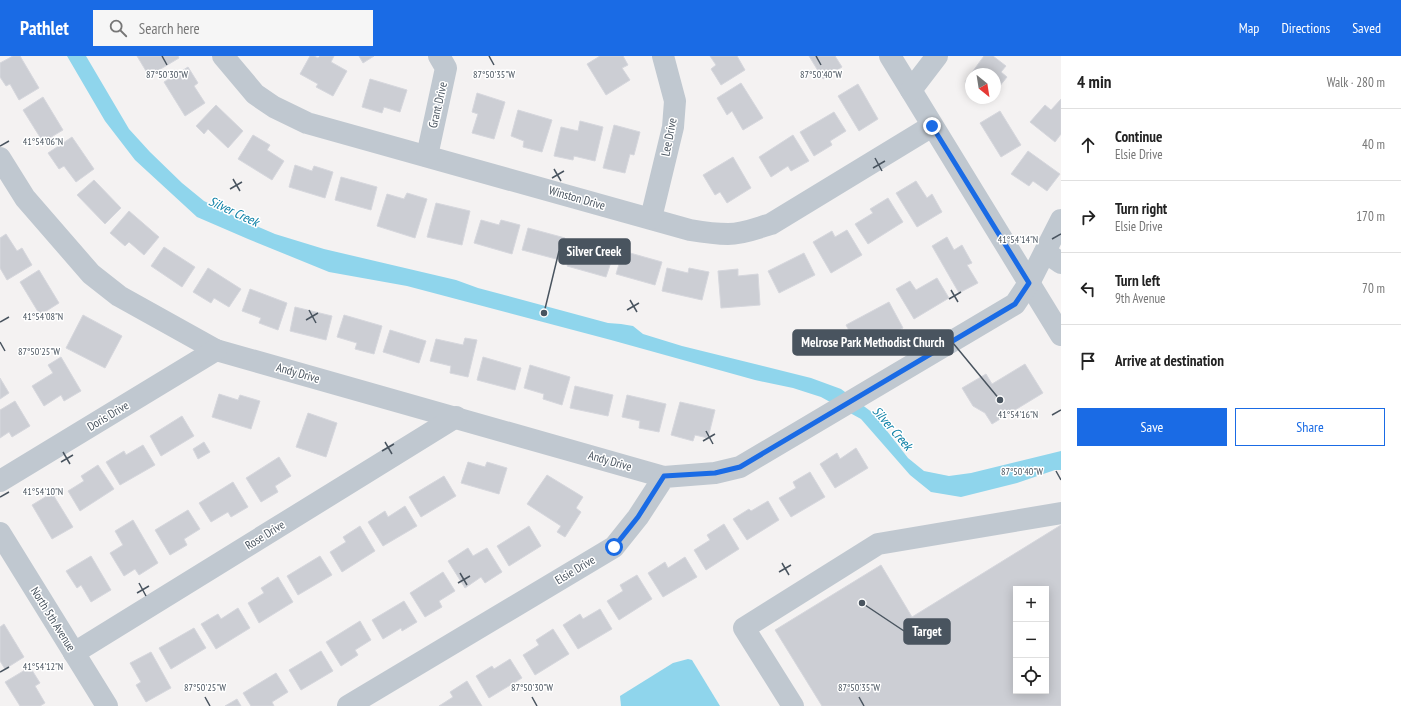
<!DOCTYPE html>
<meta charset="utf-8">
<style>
:root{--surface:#fff;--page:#f6f6f6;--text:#222;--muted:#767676;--line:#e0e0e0;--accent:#1a6be5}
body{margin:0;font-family:"PT Sans Narrow",sans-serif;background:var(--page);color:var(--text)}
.controls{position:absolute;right:12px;bottom:12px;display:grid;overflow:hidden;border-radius:0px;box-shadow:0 2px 10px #0003}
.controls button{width:36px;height:36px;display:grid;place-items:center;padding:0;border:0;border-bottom:1px solid var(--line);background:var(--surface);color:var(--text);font:20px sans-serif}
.compass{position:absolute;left:965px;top:12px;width:36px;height:36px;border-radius:50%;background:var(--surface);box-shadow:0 2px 10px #0003;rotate:150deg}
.stop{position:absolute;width:12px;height:12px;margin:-9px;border:3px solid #1a6be5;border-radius:50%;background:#fff}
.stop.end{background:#1a6be5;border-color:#fff;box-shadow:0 1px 4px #0008}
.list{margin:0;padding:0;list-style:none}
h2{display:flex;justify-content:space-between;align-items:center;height:52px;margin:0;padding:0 16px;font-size:17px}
h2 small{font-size:13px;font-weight:400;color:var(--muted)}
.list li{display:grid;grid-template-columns:26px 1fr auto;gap:12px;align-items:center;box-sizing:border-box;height:72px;padding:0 16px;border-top:1px solid var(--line)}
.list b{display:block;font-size:15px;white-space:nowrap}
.list p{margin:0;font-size:13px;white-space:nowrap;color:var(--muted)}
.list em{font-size:13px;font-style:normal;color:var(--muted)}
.actions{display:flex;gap:8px;padding:12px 16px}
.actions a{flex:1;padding:9px 0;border:1px solid var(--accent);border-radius:0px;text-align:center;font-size:14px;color:var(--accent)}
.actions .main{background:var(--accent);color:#fff}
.icon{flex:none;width:22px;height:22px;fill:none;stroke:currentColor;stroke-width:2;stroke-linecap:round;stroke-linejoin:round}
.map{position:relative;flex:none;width:1061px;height:650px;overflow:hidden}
header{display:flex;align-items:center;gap:24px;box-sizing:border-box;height:56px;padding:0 20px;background:var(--accent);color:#fff}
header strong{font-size:19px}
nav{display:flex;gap:22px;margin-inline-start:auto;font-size:14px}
.search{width:280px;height:36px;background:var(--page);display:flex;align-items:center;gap:10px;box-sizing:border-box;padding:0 14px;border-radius:0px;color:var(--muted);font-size:15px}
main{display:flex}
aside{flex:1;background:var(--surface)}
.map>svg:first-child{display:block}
.water{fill:#8fd5ec}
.building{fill:#ccced4;stroke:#d6d7dd;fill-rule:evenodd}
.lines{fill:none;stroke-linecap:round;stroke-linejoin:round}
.minor{stroke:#c0c8d0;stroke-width:22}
.route{stroke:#1a6be5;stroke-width:5}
.ticks{fill:none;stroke:#49545f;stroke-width:1.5}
.labels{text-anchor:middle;stroke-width:3;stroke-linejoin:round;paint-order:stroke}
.street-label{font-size:12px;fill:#49545f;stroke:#fff}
.water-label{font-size:13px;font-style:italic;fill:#0d80a6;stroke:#fff}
.ticks-label{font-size:10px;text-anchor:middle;fill:#49545f;stroke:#fff;stroke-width:3;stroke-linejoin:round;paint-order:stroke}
.leader{fill:none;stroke:#49545f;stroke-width:1.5}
.callout-dot{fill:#49545f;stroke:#fff;stroke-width:1.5}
.callout{fill:#49545f;stroke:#49545f;stroke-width:1.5}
.callout-label{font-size:13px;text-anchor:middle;font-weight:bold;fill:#fff}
</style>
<header>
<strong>Pathlet</strong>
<div class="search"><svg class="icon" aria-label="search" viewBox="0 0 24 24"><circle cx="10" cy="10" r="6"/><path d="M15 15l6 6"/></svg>Search here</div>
<nav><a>Map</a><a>Directions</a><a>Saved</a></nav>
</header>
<main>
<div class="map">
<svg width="1061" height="650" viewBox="0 0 1061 650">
<rect width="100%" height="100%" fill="#f4f2f2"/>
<g class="water">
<polygon points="67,0 86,0 129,73 150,96 182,127 204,145 240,163 275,178 324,193 456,224 478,232 608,267 621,268 633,270 643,278 682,290 811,322 841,333 873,357 908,402 924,415 949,420 971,417 1061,395 1061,414 1055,414 1017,427 961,441 931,436 910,419 861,363 821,341 793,332 755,324 611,284 407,230 329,216 248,183 197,161 135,104 105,65"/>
<polygon points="688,603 692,604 720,650 621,650 620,640 673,607"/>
</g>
<g class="building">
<polygon points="13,0 20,0 39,32 19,44 10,28 6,30 0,21 0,7"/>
<polygon points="137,0 178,0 179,2 149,20"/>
<polygon points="310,0 314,0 318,2 320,0 334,0 331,6 347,15 333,40 316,31 318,28 300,18"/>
<polygon points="359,0 374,0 363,7"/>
<polygon points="600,0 623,0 628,9 622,12 630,24 606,39 587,8"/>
<polygon points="710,0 737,0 745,14 721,29 711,13 716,9"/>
<polygon points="809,0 835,0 842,11 823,23"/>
<polygon points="984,0 993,0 1006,10 1001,16 1007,21 999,31 995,29 995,18 971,18 971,30 965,26"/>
<polygon points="188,11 198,27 194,30 205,47 185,60 164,26"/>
<polygon points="370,23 407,34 400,56 384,51 382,57 362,51"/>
<polygon points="741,27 763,62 743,74 732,55 727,59 717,42"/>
<polygon points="858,28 878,63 859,75 838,40"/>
<polygon points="477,37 505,46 494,83 472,77 478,58 472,56"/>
<polygon points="43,41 63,74 43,86 23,54"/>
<polygon points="1061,43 1061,78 1055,86 1030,66 1045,49 1051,54"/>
<polygon points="216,49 243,75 228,92 208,73 204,78 196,70"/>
<polygon points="518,54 552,64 542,96 523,91 524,85 511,80"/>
<polygon points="1000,55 1021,89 1001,101 980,67"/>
<polygon points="834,56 846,75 830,85 832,89 814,100 800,76"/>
<polygon points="580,65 603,71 595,105 574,100 573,104 554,100 561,71 578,75"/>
<polygon points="614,69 640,76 634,99 630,98 625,117 603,112"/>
<polygon points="253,79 270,89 267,94 284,105 272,124 238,103"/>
<polygon points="793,79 809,105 791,115 788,110 771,121 759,101"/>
<polygon points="72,81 94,113 76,126 64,110 59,113 48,97"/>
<polygon points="1028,95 1060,118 1047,135 1033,125 1029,130 1011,118"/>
<polygon points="733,101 751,132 727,147 720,136 715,139 703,119"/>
<polygon points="295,109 312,115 314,110 333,116 325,142 289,131"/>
<polygon points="341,121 377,131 371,154 335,144"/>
<polygon points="94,124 121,152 105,168 77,139"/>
<polygon points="916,125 927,142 932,138 942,156 917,171 896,137"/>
<polygon points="407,137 427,143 415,182 377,170 387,138 404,143"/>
<polygon points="888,142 903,166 868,188 855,168 873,157 870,153"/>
<polygon points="436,147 470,155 462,189 427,181"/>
<polygon points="129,155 159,181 144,199 129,186 125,190 110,177"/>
<polygon points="481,164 499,169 501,164 520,169 512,198 474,187"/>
<polygon points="528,172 565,182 560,204 522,194"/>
<polygon points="847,174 862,199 831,217 813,186 832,175 835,181"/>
<polygon points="6,178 17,195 22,192 32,209 7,224 0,212 0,182"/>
<polygon points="947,181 954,194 962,189 972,207 967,209 978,227 959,237 932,190"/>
<polygon points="575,185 614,197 606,221 567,210"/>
<polygon points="164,191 195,211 182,231 151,210"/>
<polygon points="623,195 662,206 655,229 616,218"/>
<polygon points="804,197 815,219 779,237 768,215"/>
<polygon points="208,212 241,233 229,251 214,242 211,247 193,236"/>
<polygon points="667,212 688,217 689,212 709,216 702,244 662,235"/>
<polygon points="738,213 738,220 758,218 760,249 721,252 718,215"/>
<polygon points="39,214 59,247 40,259 20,226"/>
<polygon points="937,222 949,242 914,263 896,233 910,225 916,234"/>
<polygon points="250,233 287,247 278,274 259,267 261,262 242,255"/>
<polygon points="889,246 903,272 885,281 882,275 857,289 846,269"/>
<polygon points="295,251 332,260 326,284 290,275"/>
<polygon points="83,259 122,280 105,312 66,292"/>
<polygon points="344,259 382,270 374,298 355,293 357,287 337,281"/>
<polygon points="390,274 426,285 419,307 383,296"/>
<polygon points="465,282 477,284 468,321 450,317 451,310 430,305 436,283 463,289"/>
<polygon points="61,301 81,335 64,345 61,339 44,350 32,330 53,317 48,309"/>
<polygon points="483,301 521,312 515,334 477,324"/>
<polygon points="1025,308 1043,337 992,368 985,357 973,350 962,332 986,318 992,328"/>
<polygon points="530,309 570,321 562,349 543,343 544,338 524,332"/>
<polygon points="0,322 9,337 0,343"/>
<polygon points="575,330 613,339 608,360 570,352"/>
<polygon points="219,338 238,344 240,339 260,345 251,373 212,361"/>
<polygon points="627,339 666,348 659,376 639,372 640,365 622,361"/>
<polygon points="15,345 30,370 12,381 9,376 0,382 0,354"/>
<polygon points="680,346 715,354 708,382 695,379 693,385 671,379"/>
<polygon points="308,357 337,367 326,401 296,391"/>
<polygon points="182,360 194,380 161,400 150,380"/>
<polygon points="204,386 210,396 198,403 193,393"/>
<polygon points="143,389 155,409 120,429 106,406 124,395 126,399"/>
<polygon points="856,392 868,412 835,432 820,408 837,397 840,403"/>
<polygon points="279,401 291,420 275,430 278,436 261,446 246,422"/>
<polygon points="468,406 485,411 487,406 507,412 499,438 461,427"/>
<polygon points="98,409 114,433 80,455 68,435 84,425 81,420"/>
<polygon points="810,416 825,441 791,461 779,442 796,432 793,426"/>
<polygon points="547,419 583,441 576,452 581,456 565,481 557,476 561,470 527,448"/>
<polygon points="444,420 456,440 421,461 409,441"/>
<polygon points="233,426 248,451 231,461 228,456 211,466 199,447"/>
<polygon points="52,437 73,471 52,483 32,449"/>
<polygon points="768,445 779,464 747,484 733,463 749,453 751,455"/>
<polygon points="405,450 417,470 383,490 368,466 385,455 388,461"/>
<polygon points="188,454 200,473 184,483 187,489 170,499 155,474"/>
<polygon points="133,464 158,507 139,519 135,513 124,520 110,497 123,489 115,475"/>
<polygon points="724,468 739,493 706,514 694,494 710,484 707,479"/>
<path d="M1061,469V650H822L775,574L881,509L912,561ZM1016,533H1046V635H1016Z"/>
<polygon points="360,470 375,495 342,516 330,496 346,486 343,481"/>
<polygon points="529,470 541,490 509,510 497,490"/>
<polygon points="468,492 473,500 487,492 502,516 485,527 481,521 465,532 448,505"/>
<polygon points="91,500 111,534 91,546 81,529 77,532 66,515"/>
<polygon points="320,500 332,519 298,539 287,520"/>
<polygon points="685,501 697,521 663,541 648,517 665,506 668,512"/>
<polygon points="443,516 455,535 439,545 442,551 425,561 410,537"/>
<polygon points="637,519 652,543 619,564 607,545 623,535 620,529"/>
<polygon points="278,521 293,546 259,567 248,547 264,537 261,532"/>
<polygon points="404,545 417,566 402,575 401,572 383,583 372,564"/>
<polygon points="238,552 250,572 216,593 201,568 218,558 221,563"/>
<polygon points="600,553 612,573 578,593 563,569 580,558 583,563"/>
<polygon points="360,565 371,584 355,594 358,599 341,610 326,586"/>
<polygon points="4,568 24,601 5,613 0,605 0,571"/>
<polygon points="194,572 206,592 171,613 159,592"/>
<polygon points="553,573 569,598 535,619 523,599 539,589 536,584"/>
<polygon points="321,595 333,615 301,634 289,614"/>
<polygon points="151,596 171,632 146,646 136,629 141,626 130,607"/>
<polygon points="510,603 522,622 489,642 476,620 492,610 494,613"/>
<polygon points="30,611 40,627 35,630 45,647 40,650 20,650 5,626"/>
<polygon points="276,617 288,636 272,646 274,650 251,650 243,637"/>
<polygon points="467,625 482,650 439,650 453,641 450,636"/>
<polygon points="237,643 241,650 225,650"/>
</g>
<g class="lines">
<g class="minor">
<path d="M223,0L255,38L274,51L307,67L690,174C702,176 715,178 728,178C743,178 757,172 771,168L932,70"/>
<polyline points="890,0 1061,279"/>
<polyline points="911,34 937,0"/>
<polyline points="427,100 446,12 439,0"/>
<polyline points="0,102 25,142 91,218 119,240 216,294 664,421"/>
<polyline points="651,162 673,71 675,45 663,0"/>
<polyline points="1045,196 1061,207"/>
<polyline points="0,425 216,294"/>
<polyline points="0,477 107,650"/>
<polyline points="74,597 456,361"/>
<polyline points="348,650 614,491 638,461 664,421 715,417 740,411 1015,248 1029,227 1061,164"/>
<polyline points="793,650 744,572 878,488 1061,457"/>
</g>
</g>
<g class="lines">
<polyline class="route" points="614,491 638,461 664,420 715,417 740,411 1015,248 1029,227 932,70"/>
</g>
<path class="ticks" d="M162,0L167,9M489,0L494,9M816,0L821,9M0,90L9,85M875,102L882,115M873,112L885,105M554,113L561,125M552,122L564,115M233,123L240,135M230,133L242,126M1052,183L1061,178M951,234L958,246M949,243L961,236M630,244L637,256M309,254L316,267M627,254L639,247M306,264L318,257M0,266L9,261M0,286L5,295M1052,359L1061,354M706,375L713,388M703,385L715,378M385,386L392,398M382,395L394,388M63,396L70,408M61,406L73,399M1056,415L1061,424M0,441L9,436M782,507L789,519M779,516L791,509M460,517L467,529M139,527L146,540M458,527L470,520M137,537L149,530M0,616L9,611M205,641L210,650M532,641L537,650M859,641L864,650"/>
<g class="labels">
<g class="street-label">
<text transform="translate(438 49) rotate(-77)" y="4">Grant Drive</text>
<text transform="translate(669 81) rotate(-79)" y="4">Lee Drive</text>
<text transform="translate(577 142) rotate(16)" y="4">Winston Drive</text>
<text transform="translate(298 317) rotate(16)" y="4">Andy Drive</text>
<text transform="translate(108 360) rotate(-31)" y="4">Doris Drive</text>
<text transform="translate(610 405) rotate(16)" y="4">Andy Drive</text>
<text transform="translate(265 479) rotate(-32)" y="4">Rose Drive</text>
<text transform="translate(575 514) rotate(-31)" y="4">Elsie Drive</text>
<text transform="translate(53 563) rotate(58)" y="4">North 5th Avenue</text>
</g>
<g class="water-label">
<text transform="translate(234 155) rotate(25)" y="5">Silver Creek</text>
<text transform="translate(893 372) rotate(49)" y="5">Silver Creek</text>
</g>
</g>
<g class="ticks-label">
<text x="167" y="22">87°50'30"W</text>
<text x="494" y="22">87°50'35"W</text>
<text x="821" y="22">87°50'40"W</text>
<text x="43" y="89">41°54'06"N</text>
<text x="1018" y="187">41°54'14"N</text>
<text x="43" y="264">41°54'08"N</text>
<text x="39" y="299">87°50'25"W</text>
<text x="1018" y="362">41°54'16"N</text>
<text x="1022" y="419">87°50'40"W</text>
<text x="43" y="439">41°54'10"N</text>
<text x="43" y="614">41°54'12"N</text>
<text x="205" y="635">87°50'25"W</text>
<text x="532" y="635">87°50'30"W</text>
<text x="859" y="635">87°50'35"W</text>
</g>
<path class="leader" d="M544 257L559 195M1000 344L953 287M862 547L904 575"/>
<g class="callout-dot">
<circle cx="544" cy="257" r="4"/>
<circle cx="1000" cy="344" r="4"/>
<circle cx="862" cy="547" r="4"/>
</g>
<g class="callout">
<rect x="559" y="183" width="71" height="25" rx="4"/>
<rect x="793" y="274" width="160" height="25" rx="4"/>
<rect x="904" y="563" width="46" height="25" rx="4"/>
</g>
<g class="callout-label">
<text x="594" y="200">Silver Creek</text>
<text x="873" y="291">Melrose Park Methodist Church</text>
<text x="927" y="580">Target</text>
</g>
</svg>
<div class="controls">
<button>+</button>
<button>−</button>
<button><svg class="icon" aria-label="locate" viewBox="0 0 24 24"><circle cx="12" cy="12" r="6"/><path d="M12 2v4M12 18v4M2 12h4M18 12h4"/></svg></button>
</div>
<svg class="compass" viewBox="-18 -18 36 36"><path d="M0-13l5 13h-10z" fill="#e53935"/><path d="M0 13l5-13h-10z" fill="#767676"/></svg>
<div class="stop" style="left:614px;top:491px"></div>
<div class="stop end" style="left:932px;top:70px"></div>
</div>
<aside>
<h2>4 min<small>Walk · 280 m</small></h2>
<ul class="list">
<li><svg class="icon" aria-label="ahead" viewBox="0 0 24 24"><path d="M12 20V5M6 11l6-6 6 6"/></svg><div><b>Continue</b><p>Elsie Drive</p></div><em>40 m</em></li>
<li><svg class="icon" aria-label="right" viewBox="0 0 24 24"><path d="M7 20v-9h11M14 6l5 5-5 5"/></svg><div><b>Turn right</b><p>Elsie Drive</p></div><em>170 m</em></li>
<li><svg class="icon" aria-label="left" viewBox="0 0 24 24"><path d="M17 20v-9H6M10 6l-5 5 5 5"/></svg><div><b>Turn left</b><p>9th Avenue</p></div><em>70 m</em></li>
<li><svg class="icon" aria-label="arrive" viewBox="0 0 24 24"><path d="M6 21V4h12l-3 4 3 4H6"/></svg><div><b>Arrive at destination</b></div></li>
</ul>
<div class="actions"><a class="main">Save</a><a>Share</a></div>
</aside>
</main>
